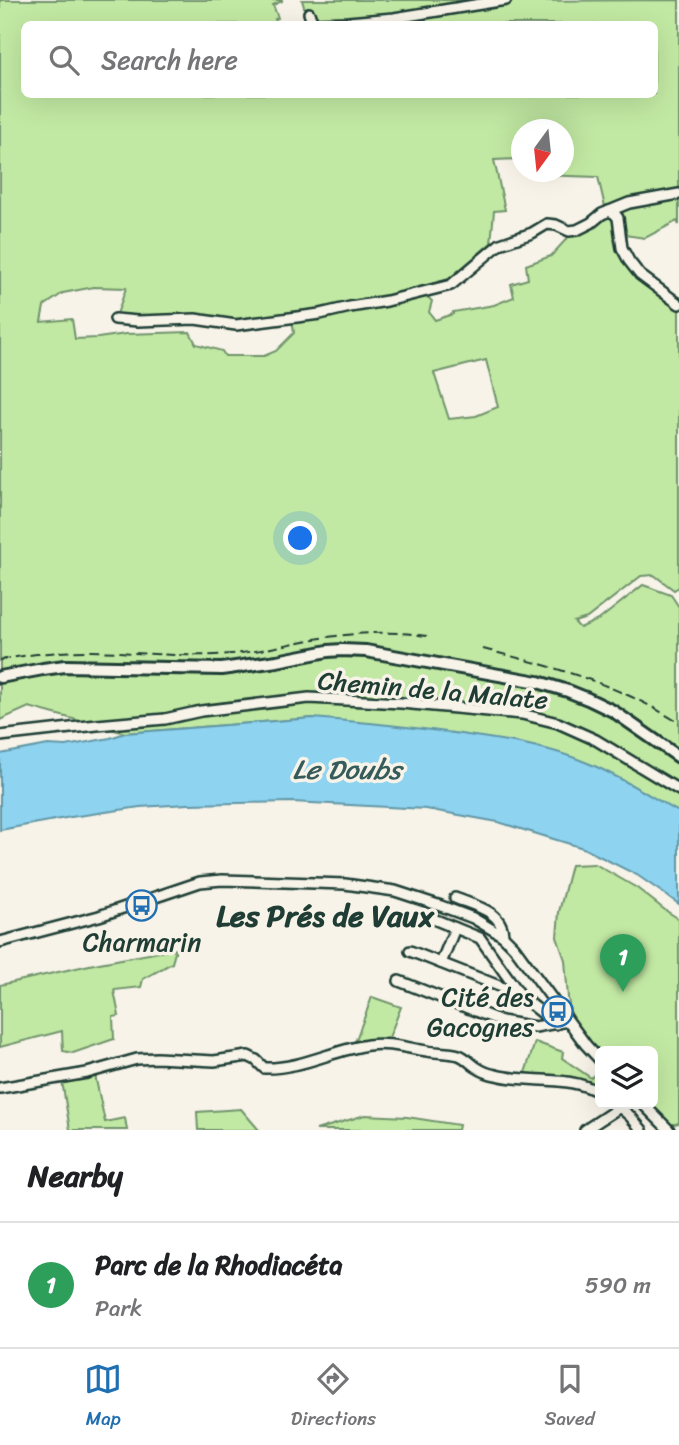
<!DOCTYPE html>
<meta charset="utf-8">
<style>
:root{--surface:#fff;--page:#f6f6f6;--text:#202124;--muted:#757577;--line:#e0e0e0;--accent:#1f6fb2}
body{margin:0;font-family:Sriracha,sans-serif;background:var(--page);color:var(--text)}
.controls{position:absolute;right:21px;bottom:21px;display:grid;overflow:hidden;border-radius:10px;box-shadow:0 7px 28px #0002}
.controls button{width:63px;height:63px;display:grid;place-items:center;padding:0;border:0;border-bottom:2px solid var(--line);background:var(--surface);color:var(--text);font:35px sans-serif}
.compass{position:absolute;left:511px;top:119px;width:63px;height:63px;border-radius:50%;background:var(--surface);box-shadow:0 7px 28px #0002;rotate:195deg}
.you{position:absolute;left:301px;top:539px;width:24px;height:24px;margin:-18px;border:5px solid #fff;border-radius:50%;background:#1a73e8;box-shadow:0 0 0 10px #1a73e833}
.badge{display:grid;place-items:center;width:46px;height:46px;border-radius:50%;background:var(--accent);color:#fff;font-size:23px;font-weight:700}
.pin{position:absolute;translate:-50% -58px;filter:drop-shadow(0 2px 4px #0008)}
.pin::after{content:'';position:absolute;top:37px;width:24px;height:21px;background:inherit;clip-path:polygon(0 0,100% 0,50% 100%)}
.list{margin:0;padding:0;list-style:none}
h2{display:flex;justify-content:space-between;align-items:center;height:91px;margin:0;padding:0 28px;font-size:30px}
h2 small{font-size:23px;font-weight:400;color:var(--muted)}
.list li{display:grid;grid-template-columns:46px 1fr auto;gap:21px;align-items:center;box-sizing:border-box;height:126px;padding:0 28px;border-top:2px solid var(--line)}
.list b{display:block;font-size:26px;white-space:nowrap}
.list p{margin:0;font-size:23px;white-space:nowrap;color:var(--muted)}
.list em{font-size:23px;font-style:normal;color:var(--muted)}
.icon{flex:none;width:38px;height:38px;fill:none;stroke:currentColor;stroke-width:2;stroke-linecap:round;stroke-linejoin:round}
.map{position:relative;flex:none;width:679px;height:1130px;overflow:hidden}
.search{position:absolute;background:var(--surface);box-shadow:0 7px 28px #0002;left:21px;right:21px;top:21px;height:77px;display:flex;align-items:center;gap:18px;box-sizing:border-box;padding:0 24px;border-radius:10px;color:var(--muted);font-size:26px}
.sheet{height:217px;background:var(--surface)}
nav{display:flex;justify-content:space-around;align-items:center;box-sizing:border-box;height:98px;border-top:2px solid var(--line);background:var(--surface);font-size:19px;color:var(--muted)}
nav a{display:grid;justify-items:center;gap:4px}
nav .on{color:var(--accent)}
.map>svg:first-child{display:block}
.green{fill:#c2e9a3;stroke:#70936c;stroke-width:2;fill-rule:evenodd}
.water{fill:#8ed3f0;stroke:#6297a5;stroke-width:2}
.lines{fill:none;stroke-linecap:round;stroke-linejoin:round}
.minor-casing{stroke:#1f3d34;stroke-width:14}
.major-casing{stroke:#1f3d34;stroke-width:16}
.minor{stroke:#f7f3e8;stroke-width:9}
.major{stroke:#f7f3e8;stroke-width:10}
.rail{stroke:#1f3d34;stroke-width:2;stroke-dasharray:10 5;stroke-linecap:butt}
.labels{text-anchor:middle;stroke-width:7;stroke-linejoin:round;paint-order:stroke}
.street-label{font-size:26px;fill:#1f3d34;stroke:#f7f3e8}
.poi-label{font-size:26px;fill:#1f3d34;stroke:#f7f3e8}
.water-label{font-size:28px;font-style:italic;fill:#355b5a;stroke:#f7f3e8}
.quarter-label{font-size:30px;font-weight:bold;fill:#1f3d34;stroke:#f7f3e8}
</style>
<div class="map">
<svg width="679" height="1130" viewBox="0 0 679 1130">
<rect width="100%" height="100%" fill="#f7f3e8"/>
<filter id="ink" filterUnits="userSpaceOnUse"><feTurbulence type="fractalNoise" baseFrequency=".0143" numOctaves="2"/><feDisplacementMap in="SourceGraphic" scale="14" xChannelSelector="R" yChannelSelector="G"/><feConvolveMatrix kernelMatrix="1 2 1 2 8 2 1 2 1" color-interpolation-filters="sRGB"/></filter>
<g filter="url(#ink)">
<g class="green">
<path d="M0,0H282V1L273,5L278,18L275,19L277,24H24V94H654V24H348L347,19L316,18L313,17L311,8L305,10L302,0H511L512,1L679,0V225L677,221L645,238L625,235L614,240C621,271 654,291 679,309V587L674,590L654,575L641,576L587,618L574,622L580,628L600,619L643,585L671,595L679,607V812L313,718L125,733L29,707L0,720ZM522,130H564V172H539V175L598,177L606,211L584,230L570,235L551,256L526,265L528,279L511,284L514,297L494,305L453,312V314L435,320L429,312L432,301L424,294L292,320L294,333L276,351L264,356H225L222,351L196,344L190,332L126,334L98,338L75,339L72,319L41,322L44,306L63,293L94,287L126,288L116,317H138L196,315L234,319L313,312L387,296L449,279L491,243L494,211L505,210L494,160L521,159ZM486,360L498,407L476,416L449,419L434,373Z"/>
<polygon points="595,864 637,888 665,910 679,919 679,1123 671,1125 650,1104 653,1104 653,1051 600,1051 600,1054 576,1023 570,1011 568,998 565,960 557,937 559,912 571,865"/>
<polygon points="176,949 172,963 143,979 141,987 114,990 119,1016 113,1017 114,1039 73,1053 63,1051 62,1031 0,1047 0,985 94,964"/>
<polygon points="372,997 401,1007 388,1040 373,1039 354,1045"/>
<polygon points="535,1042 563,1052 562,1058 591,1078 598,1071 600,1073 600,1089 576,1080 525,1073"/>
<polygon points="95,1075 105,1122 125,1118 127,1130 70,1130 62,1081"/>
<polygon points="241,1109 259,1130 198,1130 197,1112"/>
<polygon points="365,1115 407,1117 459,1125 458,1130 316,1130"/>
</g>
<path class="water" d="M313,718C363,722 412,727 461,734C504,740 549,746 590,764C621,777 650,796 679,812V904L637,875L583,848L498,822L426,809L292,802L188,804L140,807L71,817L0,830V754L48,745L66,746L110,738L125,733Z"/>
<g class="lines">
<defs>
<g id="minor">
<polyline points="309,13 311,19 315,23 348,22 394,18 506,0"/>
<polyline points="609,211 615,214 618,218 622,248 629,261 640,275 679,304"/>
<polyline points="115,319 138,321 195,319 236,325 320,314 350,307 387,301 451,285 500,244 532,233 547,224 556,225 569,231 577,230 591,223 602,214 629,203 679,194"/>
<polyline points="0,736 97,725 165,719 201,711 309,698 401,703 522,714 558,723 596,740 679,790"/>
<path d="M455,898C475,906 503,911 503,936"/>
<polyline points="431,918 480,938 521,996"/>
<polyline points="0,942 99,916 200,882 222,880 345,884 395,891 441,906 473,918 503,936 514,947 586,1045 600,1060"/>
<polyline points="410,951 499,986 522,997 556,1024"/>
<polyline points="441,963 455,928"/>
<polyline points="399,981 501,1021 535,1027 568,1021"/>
<path d="M0,1088L87,1073L137,1059L157,1058L214,1061L248,1056L256,1060L264,1068C301,1069 333,1050 368,1045C388,1042 407,1048 427,1051C437,1053 448,1052 459,1055C465,1057 470,1063 476,1067C482,1071 489,1074 496,1075C529,1084 569,1074 600,1093"/>
<polyline points="643,1104 669,1130"/>
<polyline points="617,1105 630,1116 642,1130"/>
<polyline points="585,1130 620,1107"/>
</g>
<polyline id="major" points="0,677 43,669 65,666 222,669 277,661 328,651 342,650 366,651 538,682 568,691 588,699 613,711 679,757"/>
</defs>
<use href="#minor" class="minor-casing"/>
<use href="#major" class="major-casing"/>
<use href="#minor" class="minor"/>
<use href="#major" class="major"/>
<g class="rail">
<path d="M483,649C551,666 619,684 679,723"/>
<path d="M0,660C30,654 60,651 91,651C137,652 184,658 230,654C259,652 287,644 315,639C353,633 390,630 427,636"/>
</g>
</g>
</g>
<defs>
<symbol id="bus-ring" viewBox="-11 -11 22 22"><circle r="9.5" fill="#f7f3e8" stroke="#1f6fb2" stroke-width="1.5"/><path d="M-5-6H5V4H4V6H2V4H-2V6H-4V4H-5ZM-3.5-4V0h7V-4ZM-3.5 1.2v1.5H-2V1.2ZM2 1.2v1.5H3.5V1.2Z" fill="#1f6fb2"/></symbol>
</defs>
<g fill-rule="evenodd">
<use href="#bus-ring" x="124" y="888" width="35" height="35"/>
<use href="#bus-ring" x="540" y="994" width="35" height="35"/>
</g>
<g class="labels">
<g class="street-label">
<text transform="translate(433 690) rotate(5)" y="9">Chemin de la Malate</text>
</g>
<g class="poi-label">
<text x="142" y="951">Charmarin</text>
<text x="534" y="1006" text-anchor="end">Cité des<tspan x="534" dy="30">Gacognes</tspan></text>
</g>
<g class="water-label">
<text x="347" y="779">Le Doubs</text>
</g>
<g class="quarter-label">
<text x="325" y="926">Les Prés de Vaux</text>
</g>
</g>
</svg>
<div class="controls">
<button><svg class="icon" aria-label="layers" viewBox="0 0 24 24"><path d="M12 4l9 5-9 5-9-5zM3 14l9 5 9-5"/></svg></button>
</div>
<svg class="compass" viewBox="-18 -18 36 36"><path d="M0-13l5 13h-10z" fill="#e53935"/><path d="M0 13l5-13h-10z" fill="#757577"/></svg>
<div class="you"></div>
<div class="pin badge" style="left:623px;top:992px;background:#2e9e5b">1</div>
<div class="search"><svg class="icon" aria-label="search" viewBox="0 0 24 24"><circle cx="10" cy="10" r="6"/><path d="M15 15l6 6"/></svg>Search here</div>
</div>
<section class="sheet">
<h2>Nearby<small></small></h2>
<ul class="list">
<li><span class="badge" style="background:#2e9e5b">1</span><div><b>Parc de la Rhodiacéta</b><p>Park</p></div><em>590 m</em></li>
</ul>
</section>
<nav>
<a class="on"><svg class="icon" aria-label="map" viewBox="0 0 24 24"><path d="M3 6l6-2 6 2 6-2v14l-6 2-6-2-6 2zM9 4v14M15 6v14"/></svg>Map</a>
<a><svg class="icon" aria-label="directions" viewBox="0 0 24 24"><path d="M12 3l9 9-9 9-9-9zM9 14v-3h6M13 9l2 2-2 2"/></svg>Directions</a>
<a><svg class="icon" aria-label="saved" viewBox="0 0 24 24"><path d="M7 4h10v16l-5-4-5 4z"/></svg>Saved</a>
</nav>
